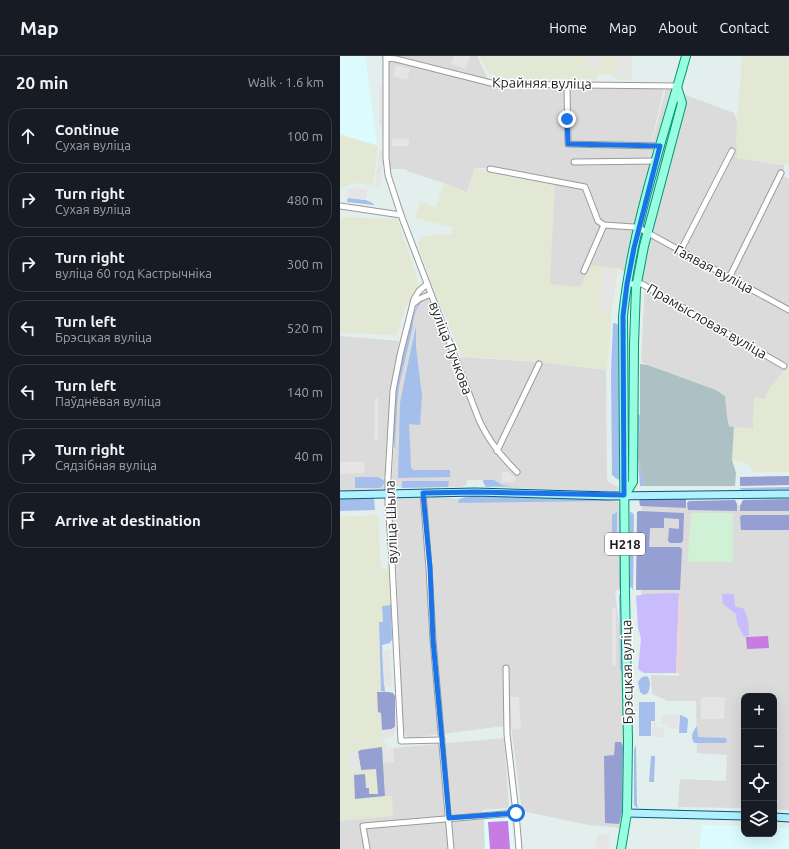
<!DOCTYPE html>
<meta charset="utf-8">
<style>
:root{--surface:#171b24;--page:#20242c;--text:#f1f3f6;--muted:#9ea1a6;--line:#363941}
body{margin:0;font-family:Ubuntu,sans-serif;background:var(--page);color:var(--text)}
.controls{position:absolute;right:12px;bottom:12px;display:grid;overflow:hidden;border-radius:8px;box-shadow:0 4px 16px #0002}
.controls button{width:36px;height:36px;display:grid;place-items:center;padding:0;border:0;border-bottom:1px solid var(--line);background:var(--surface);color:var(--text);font:20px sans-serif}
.stop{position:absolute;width:12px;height:12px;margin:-9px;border:3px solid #1a73e8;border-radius:50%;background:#fff}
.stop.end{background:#1a73e8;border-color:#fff;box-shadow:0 1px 4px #0008}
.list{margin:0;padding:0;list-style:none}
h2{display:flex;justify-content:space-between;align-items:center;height:52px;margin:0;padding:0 16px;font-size:17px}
h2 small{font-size:13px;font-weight:400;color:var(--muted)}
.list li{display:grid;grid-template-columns:26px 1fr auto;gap:12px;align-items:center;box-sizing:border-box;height:56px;margin:0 8px 8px;padding:0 8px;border:1px solid var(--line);border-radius:16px}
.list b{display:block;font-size:15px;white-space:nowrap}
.list p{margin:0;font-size:13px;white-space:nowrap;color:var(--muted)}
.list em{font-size:13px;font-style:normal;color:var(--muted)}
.icon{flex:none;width:22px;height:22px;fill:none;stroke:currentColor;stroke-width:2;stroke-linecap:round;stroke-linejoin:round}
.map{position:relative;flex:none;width:449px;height:793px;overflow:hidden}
header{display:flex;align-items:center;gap:24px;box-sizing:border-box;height:56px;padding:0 20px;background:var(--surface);border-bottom:1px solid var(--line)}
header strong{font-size:19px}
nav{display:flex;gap:22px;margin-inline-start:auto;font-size:14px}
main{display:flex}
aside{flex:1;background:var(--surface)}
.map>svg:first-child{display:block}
.residential{fill:#dadbda}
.commercial{fill:#d0f1d5}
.industrial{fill:#e2e8d4}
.education{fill:#dbfbff}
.construction{fill:#adc1c4}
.grass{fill:#a5bfec}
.forest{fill:#959fd1}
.park{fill:#c9bcfc}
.pitch{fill:#c77be3}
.parking{fill:#e5e5e5}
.plaza{fill:#e5d8d7}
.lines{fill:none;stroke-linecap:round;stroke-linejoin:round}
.street-casing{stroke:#9a9a9a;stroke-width:7}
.secondary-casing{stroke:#005d78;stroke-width:9}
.primary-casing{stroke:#009677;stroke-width:10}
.street{stroke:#fff;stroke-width:5}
.secondary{stroke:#b2f0fd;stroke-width:7}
.primary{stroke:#97ffdf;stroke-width:8}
.route{stroke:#1a73e8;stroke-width:5}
.labels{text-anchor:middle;stroke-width:3;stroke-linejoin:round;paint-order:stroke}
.shield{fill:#fff;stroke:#616161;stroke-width:1}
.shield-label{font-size:13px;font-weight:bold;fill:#1d1d1d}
.street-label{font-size:14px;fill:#1d1d1d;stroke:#fff}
</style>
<header>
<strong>Map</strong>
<nav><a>Home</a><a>Map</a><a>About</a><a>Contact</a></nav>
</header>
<main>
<aside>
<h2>20 min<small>Walk · 1.6 km</small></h2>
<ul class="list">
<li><svg class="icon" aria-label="ahead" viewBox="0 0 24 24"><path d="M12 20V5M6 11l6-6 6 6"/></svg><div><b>Continue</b><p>Сухая вуліца</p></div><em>100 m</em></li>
<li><svg class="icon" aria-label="right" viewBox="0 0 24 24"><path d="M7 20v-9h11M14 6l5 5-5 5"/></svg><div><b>Turn right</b><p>Сухая вуліца</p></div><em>480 m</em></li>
<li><svg class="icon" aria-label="right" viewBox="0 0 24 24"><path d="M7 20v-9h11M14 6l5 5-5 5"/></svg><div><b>Turn right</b><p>вуліца 60 год Кастрычніка</p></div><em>300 m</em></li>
<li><svg class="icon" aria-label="left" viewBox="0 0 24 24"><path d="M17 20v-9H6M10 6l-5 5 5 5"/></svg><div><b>Turn left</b><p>Брэсцкая вуліца</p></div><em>520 m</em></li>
<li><svg class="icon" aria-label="left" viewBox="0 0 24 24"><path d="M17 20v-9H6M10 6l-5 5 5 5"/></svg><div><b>Turn left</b><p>Паўднёвая вуліца</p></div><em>140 m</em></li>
<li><svg class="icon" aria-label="right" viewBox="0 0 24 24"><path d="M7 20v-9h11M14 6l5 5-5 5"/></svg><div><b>Turn right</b><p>Сядзібная вуліца</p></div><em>40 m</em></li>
<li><svg class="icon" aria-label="arrive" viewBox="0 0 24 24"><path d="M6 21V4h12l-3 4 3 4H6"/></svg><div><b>Arrive at destination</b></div></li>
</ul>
</aside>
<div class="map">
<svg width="449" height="793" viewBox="0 0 449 793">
<rect width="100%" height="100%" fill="#e2efec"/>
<g class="residential">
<polygon points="49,0 137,0 148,23 157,33 324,32 306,110 326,32 394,57 398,68 397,102 444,109 444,120 449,123 449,308 426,338 425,344 414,342 413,373 394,371 389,370 387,361 385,340 376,334 301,306 305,227 278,212 240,231 210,229 150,112 135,112 127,136 104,127 70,116 65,113 52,113 49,116"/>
<polygon points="89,242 91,242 92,245 112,303 123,301 198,306 266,314 267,425 280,432 280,433 272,436 150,431 145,429 143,424 127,424 126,429 121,431 61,432 53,428 52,421 54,391 52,378 59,313 74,257 80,245"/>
<polygon points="0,280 59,285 51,335 47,437 0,436"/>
<polygon points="90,440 118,443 130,440 200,441 234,444 272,443 276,444 281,449 281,534 275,535 285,622 283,772 249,769 182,755 171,669 70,682 66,680 63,675 56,507 51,450 52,445 56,441"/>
<polygon points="302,448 449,450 449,754 434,753 434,640 404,640 404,752 338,751 340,723 386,725 387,699 357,697 356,645 328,645 312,638 311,619 339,620 342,544 301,542"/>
<polygon points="164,682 169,752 142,754 144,762 145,793 0,793 0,765 18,763 45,740 43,707 54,705 53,692"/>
</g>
<polygon class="commercial" points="351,457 393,457 393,506 348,506 349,478 350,475"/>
<g class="industrial">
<polygon points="139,0 292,0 292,24 276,23 273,20 258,17 256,25 251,23 155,22 155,18 148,17"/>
<polygon points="402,0 449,0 449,109 397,102 396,82"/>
<polygon points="0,79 38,90 33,129 11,127 0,133"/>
<polygon points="135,112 215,128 210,228 240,231 250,209 278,212 272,253 267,314 198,306 121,300 107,263 98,245 77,187 85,180 112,178 113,171 75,162 80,146 96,151 104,127 127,136"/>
<polygon points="2,161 57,163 75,215 78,231 64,254 57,279 0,277 0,169"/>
<polygon points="449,309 449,416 414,416 409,408 392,404 394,371 413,373 414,341 425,343 427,335"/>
<polygon points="38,459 41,513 50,513 51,549 42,550 43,566 39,567 41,635 38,636 38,656 41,656 42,684 47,688 47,692 53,692 54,706 43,707 45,740 52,740 53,760 0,765 0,461"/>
</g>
<g class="education">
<polygon points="0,0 25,0 37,89 0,78"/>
<polygon points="166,761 169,762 172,769 174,793 145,793 144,762"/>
<polygon points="361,769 404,770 404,778 434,778 434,771 449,772 449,793 360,793"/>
</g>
<polygon class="construction" points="300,308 308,309 376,334 385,340 387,361 389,370 394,371 392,404 396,417 395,430 304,430 298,401 300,360"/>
<g class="grass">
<polygon points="8,142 26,144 34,148 34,149 7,146"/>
<path d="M82,244L83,245C76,250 73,262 73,270L59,330L57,349L55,392L54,391C50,356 57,321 66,287C69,277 70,267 74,257L77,249Z"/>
<polygon points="273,267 278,268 279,271 281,424 277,423 272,419 271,316"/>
<polygon points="76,270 76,291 82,340 80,369 69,368 71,411 73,414 110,414 110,421 58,422 60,347 66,317"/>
<polygon points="297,356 300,360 298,401 304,430 300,430 297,388"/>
<polygon points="15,421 38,421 45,425 42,431 39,432 15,432"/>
<polygon points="143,424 154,424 162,429 172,430 146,431 144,428"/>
<polygon points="62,425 109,425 108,431 106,431 62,432"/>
<polygon points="449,431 449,433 402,434 399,432"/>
<path d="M130,440C176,441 223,444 269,443V445L118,447L119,443Z"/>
<polygon points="34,442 35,454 0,455 0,443"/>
<polygon points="279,455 281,456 281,531 279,533"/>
<polygon points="277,456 277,484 272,484 272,459"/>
<polygon points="290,456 293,457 294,460 293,534 290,530"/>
<polygon points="279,539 281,539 284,617 280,614"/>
<polygon points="51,549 52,583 50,587 42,589 45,636 41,635 39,566 43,566 42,550"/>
<path d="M305,620L308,621C311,627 310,631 308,637L304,639L300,636L298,626L301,622Z"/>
<polygon points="299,646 315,646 315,665 311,665 311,680 299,680"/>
<polygon points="340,659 347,662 348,664 347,677 339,677"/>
<path d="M357,670L358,681L386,682L387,686L385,687H354C350,680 353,675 357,670Z"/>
<polygon points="296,689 297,748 298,753 294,749 294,694"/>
<polygon points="311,700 315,700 314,726 309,726"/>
</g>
<g class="forest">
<polygon points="449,420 449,429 400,430 400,421"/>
<polygon points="299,443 346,443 346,452 300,450"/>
<polygon points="449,443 449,455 400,455 400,450 403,444"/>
<polygon points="395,444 397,448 397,455 348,454 347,447 349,445"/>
<polygon points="299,455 344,457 343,485 341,487 330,487 328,485 329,472 339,473 339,463 324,462 324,472 310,472 309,491 340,491 342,493 340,534 296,534 297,456"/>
<polygon points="402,459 449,459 449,474 401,474 400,461"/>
<polygon points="37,636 49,636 53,637 55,640 55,671 53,673 42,674 41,657 38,656"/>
<polygon points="275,686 281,686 283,690 282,756 279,768 265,767 264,700 274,699"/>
<polygon points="42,691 45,740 15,743 14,719 25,718 26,732 29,732 29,738 38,738 36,713 21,714 18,696 20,694"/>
</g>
<g class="park">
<polygon points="336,537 339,538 336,617 304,617 298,613 301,583 298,571 296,540 305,538"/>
<polygon points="382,538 394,538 395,550 404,553 408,564 409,579 404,581 397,567 396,558 383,548"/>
</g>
<g class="pitch">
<polygon points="428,580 429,592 407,593 406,581"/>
<polygon points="168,765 170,793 150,793 148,766"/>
</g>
<g class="parking">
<polygon points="114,0 130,0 126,13 111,8"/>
<polygon points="250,0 262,0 258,13 247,10"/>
<polygon points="279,0 290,0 291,22 276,22 275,19"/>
<polygon points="56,9 70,13 67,24 53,20"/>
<rect x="39" y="30" width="4" height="39"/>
<polygon points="52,82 69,83 69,90 52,90"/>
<polygon points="39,95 44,95 40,130 35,130"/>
<polygon points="8,132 27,133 26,144 8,142"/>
<polygon points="263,212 275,214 271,253 259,252"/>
<polygon points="35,342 38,342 38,384 34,384"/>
<polygon points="0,406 24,406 25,417 0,418"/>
<polygon points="162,416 169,416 176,423 173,426 162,426"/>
<rect x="272" y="552" width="4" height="57"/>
<polygon points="50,594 52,630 44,630 42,595"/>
<polygon points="170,641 179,641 181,672 172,673"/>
<polygon points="361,641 385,641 384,663 361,663"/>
<polygon points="322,658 339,659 338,673 327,672 327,669 321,668"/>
<polygon points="313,666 316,666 316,671 324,672 324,681 312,681"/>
<polygon points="55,671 55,676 52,681 42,684 42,674 49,674"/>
<polygon points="43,692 53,692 54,706 43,707"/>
<polygon points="18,696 21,714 10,717 9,711 11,711 8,697"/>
<polygon points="257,778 270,779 268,793 256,793"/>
</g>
<polygon class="plaza" points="339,538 344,539 342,617 336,617"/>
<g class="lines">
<defs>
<g id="street">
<polyline points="46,0 46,102 48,119 61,159"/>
<polyline points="46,2 56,3 155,28 337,30"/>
<polyline points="227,28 228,88 320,90"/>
<polyline points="234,106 316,105"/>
<polyline points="150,113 245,131 258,165 264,169 294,171 299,172 449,254"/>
<path d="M0,150L61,159L139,364C149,385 160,399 177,416"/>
<polyline points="340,196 392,95"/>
<polyline points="244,215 264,169"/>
<polyline points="389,222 441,117"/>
<polyline points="87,228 79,235 74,243 60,299 53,335 48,422 48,448 51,487 61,685 102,684"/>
<polyline points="287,228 302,228 444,310"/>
<polyline points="74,247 79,243 91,238"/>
<polyline points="157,395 199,308"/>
<polyline points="83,437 89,512 93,584 111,793"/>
<polyline points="166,612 167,678 176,757 179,793"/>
<polyline points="27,793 23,770 176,757"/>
</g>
<g id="secondary">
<polyline points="0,439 135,436 270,440 449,438"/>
<polyline points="287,757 404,760"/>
<polyline points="434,761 449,762"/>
</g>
<g id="primary">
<polyline points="285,439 293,426 294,288 296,232 304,190 342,47 337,31"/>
<path d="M281,793L287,757L288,685L285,536L283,260C292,171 322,86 346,0"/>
</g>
</defs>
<use href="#street" class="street-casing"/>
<use href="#secondary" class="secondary-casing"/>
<use href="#primary" class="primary-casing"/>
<use href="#street" class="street"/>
<use href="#secondary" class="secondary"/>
<use href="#primary" class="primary"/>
</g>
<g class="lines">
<polyline class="route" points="176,757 109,762 93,584 90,512 83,437 135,436 284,439 283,260 287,228 294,192 320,90 228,88 227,63"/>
</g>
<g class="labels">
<rect class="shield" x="265" y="477" width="40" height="22" rx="3"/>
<g class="shield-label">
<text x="285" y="493">Н218</text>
</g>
<g class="street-label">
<text transform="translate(202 27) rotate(1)" y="5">Крайняя вуліца</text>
<text transform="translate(374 213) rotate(28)" y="5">Гаявая вуліца</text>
<text transform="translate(367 265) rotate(30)" y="5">Прамысловая вуліца</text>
<text transform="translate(111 292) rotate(69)" y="5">вуліца Пучкова</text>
<text transform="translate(51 466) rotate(-92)" y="5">вуліца Шыла</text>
<text transform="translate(287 616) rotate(-91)" y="5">Брэсцкая вуліца</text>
</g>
</g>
</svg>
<div class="controls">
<button>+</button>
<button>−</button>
<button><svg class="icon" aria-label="locate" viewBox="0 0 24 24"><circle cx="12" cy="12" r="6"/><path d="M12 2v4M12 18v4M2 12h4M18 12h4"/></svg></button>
<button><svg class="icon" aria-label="layers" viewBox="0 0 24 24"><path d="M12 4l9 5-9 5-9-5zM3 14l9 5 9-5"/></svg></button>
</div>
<div class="stop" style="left:176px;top:757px"></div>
<div class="stop end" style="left:227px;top:63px"></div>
</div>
</main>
